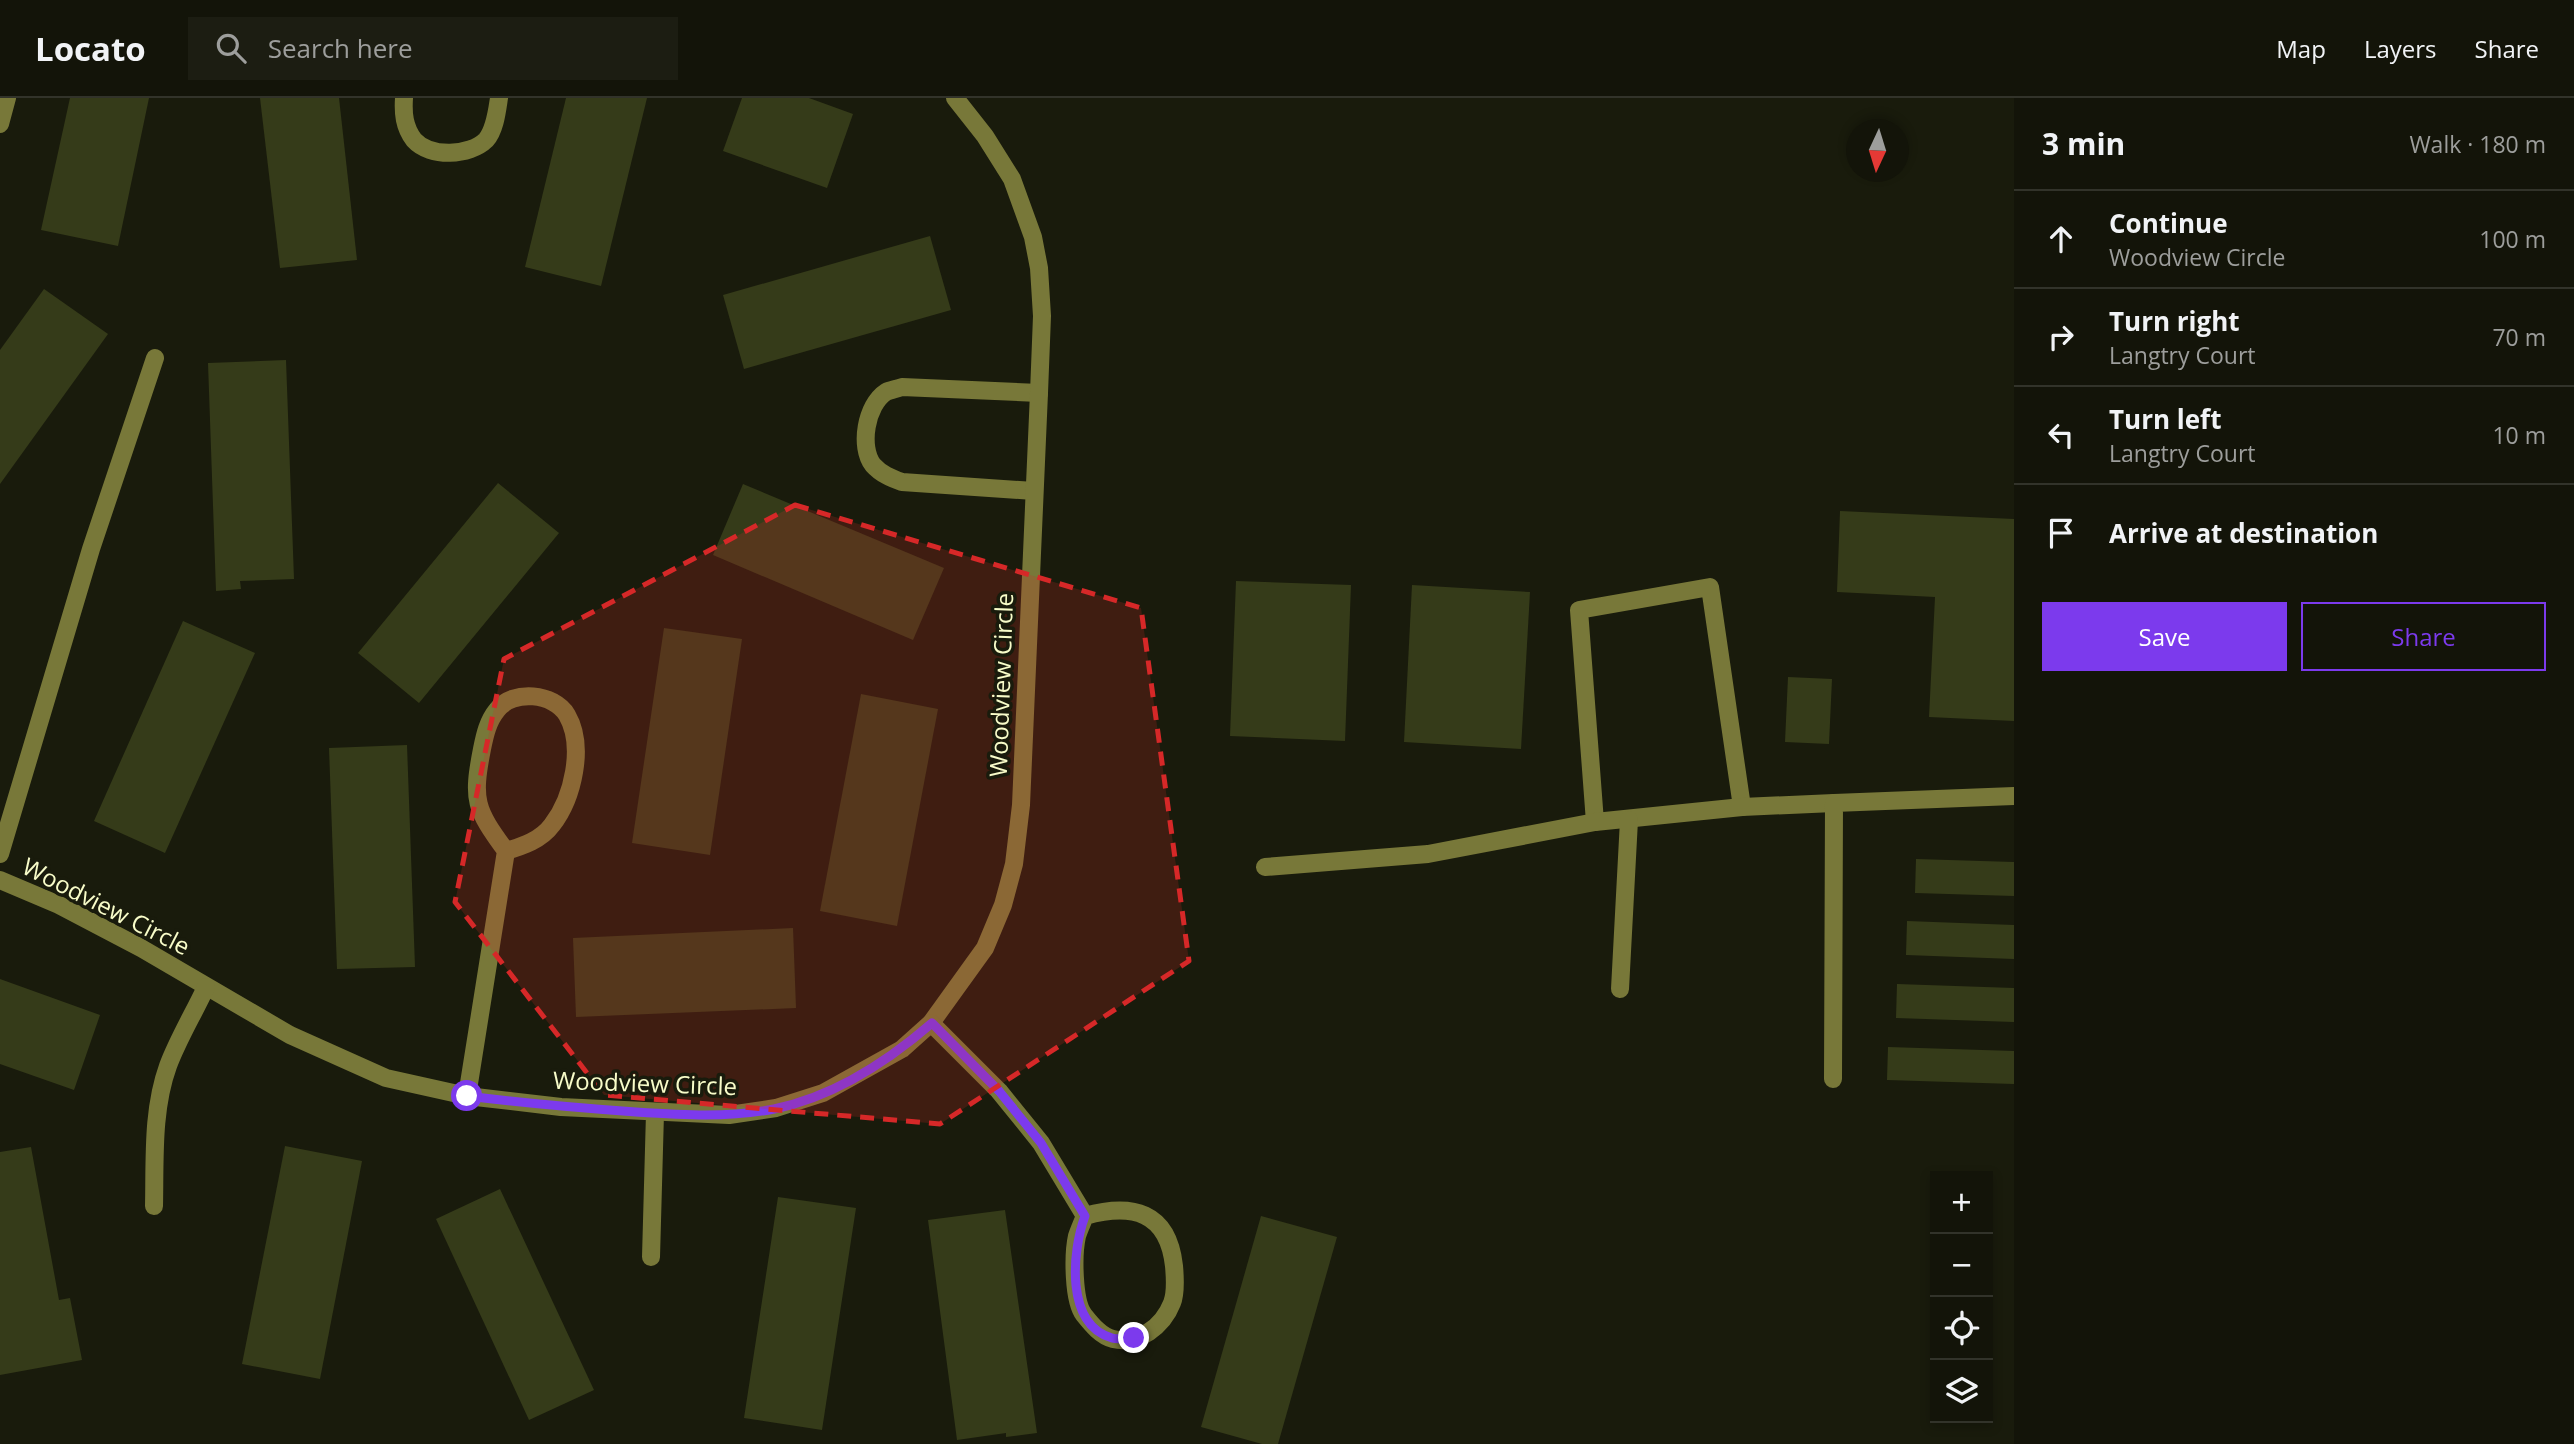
<!DOCTYPE html>
<meta charset="utf-8">
<style>
:root{--surface:#131409;--page:#1c1d12;--text:#f1f3f6;--muted:#9d9e9c;--line:#32332a;--accent:#7c3aed}
body{margin:0;font-family:"Open Sans",sans-serif;background:var(--page);color:var(--text)}
.controls{position:absolute;right:21px;bottom:21px;display:grid;overflow:hidden;border-radius:0px;box-shadow:0 4px 10px #0003}
.controls button{width:63px;height:63px;display:grid;place-items:center;padding:0;border:0;border-bottom:2px solid var(--line);background:var(--surface);color:var(--text);font:35px sans-serif}
.compass{position:absolute;left:1846px;top:21px;width:63px;height:63px;border-radius:50%;background:var(--surface);box-shadow:0 4px 10px #0003;rotate:184deg}
.stop{position:absolute;width:21px;height:21px;margin:-16px;border:5px solid #7c3aed;border-radius:50%;background:#fff}
.stop.end{background:#7c3aed;border-color:#fff;box-shadow:0 2px 7px #0008}
.list{margin:0;padding:0;list-style:none}
h2{display:flex;justify-content:space-between;align-items:center;height:91px;margin:0;padding:0 28px;font-size:30px}
h2 small{font-size:23px;font-weight:400;color:var(--muted)}
.list li{display:grid;grid-template-columns:46px 1fr auto;gap:21px;align-items:center;box-sizing:border-box;height:98px;padding:0 28px;border-top:2px solid var(--line)}
.list b{display:block;font-size:26px;white-space:nowrap}
.list p{margin:0;font-size:23px;white-space:nowrap;color:var(--muted)}
.list em{font-size:23px;font-style:normal;color:var(--muted)}
.actions{display:flex;gap:14px;padding:21px 28px}
.actions a{flex:1;padding:16px 0;border:2px solid var(--accent);border-radius:0px;text-align:center;font-size:24px;color:var(--accent)}
.actions .main{background:var(--accent);color:#fff}
.icon{flex:none;width:38px;height:38px;fill:none;stroke:currentColor;stroke-width:2;stroke-linecap:round;stroke-linejoin:round}
.map{position:relative;flex:none;width:2014px;height:1346px;overflow:hidden}
header{display:flex;align-items:center;gap:42px;box-sizing:border-box;height:98px;padding:0 35px;background:var(--surface);border-bottom:2px solid var(--line)}
header strong{font-size:33px}
nav{display:flex;gap:38px;margin-inline-start:auto;font-size:24px}
.search{width:490px;height:63px;background:var(--page);display:flex;align-items:center;gap:18px;box-sizing:border-box;padding:0 24px;border-radius:0px;color:var(--muted);font-size:26px}
main{display:flex}
aside{flex:1;background:var(--surface)}
.map>svg:first-child{display:block}
.building{fill:#353b19}
.lines{fill:none;stroke-linecap:round;stroke-linejoin:round}
.minor{stroke:#787839;stroke-width:18}
.route{stroke:#7c3aed;stroke-width:9}
.marked{fill:#d62828;fill-opacity:0.2;stroke:#d62828;stroke-width:5;stroke-dasharray:14 9;stroke-linejoin:round}
.labels{text-anchor:middle;stroke-width:7;stroke-linejoin:round;paint-order:stroke}
.street-label{font-size:24px;fill:#f8fcc9;stroke:#191b0c}
</style>
<header>
<strong>Locato</strong>
<div class="search"><svg class="icon" aria-label="search" viewBox="0 0 24 24"><circle cx="10" cy="10" r="6"/><path d="M15 15l6 6"/></svg>Search here</div>
<nav><a>Map</a><a>Layers</a><a>Share</a></nav>
</header>
<main>
<div class="map">
<svg width="2014" height="1346" viewBox="0 0 2014 1346">
<rect width="100%" height="100%" fill="#191b0c"/>
<g class="building">
<polygon points="70,0 149,0 118,148 41,132"/>
<polygon points="260,0 339,0 357,162 280,170"/>
<polygon points="566,0 647,0 601,188 525,169"/>
<polygon points="742,0 809,0 853,16 827,90 723,53"/>
<polygon points="930,138 951,212 744,271 723,197"/>
<polygon points="44,191 108,236 0,386 0,252"/>
<polygon points="286,262 294,481 240,483 241,491 216,493 208,265"/>
<polygon points="498,385 559,435 419,605 358,555"/>
<polygon points="743,386 944,470 913,542 713,457"/>
<polygon points="1840,413 2014,421 2014,623 1929,619 1935,499 1837,494"/>
<polygon points="1236,483 1351,487 1345,643 1230,638"/>
<polygon points="1412,487 1530,494 1521,651 1404,644"/>
<polygon points="183,523 255,555 165,755 94,723"/>
<polygon points="664,530 742,541 710,757 632,745"/>
<polygon points="1788,579 1832,581 1829,646 1785,644"/>
<polygon points="861,596 938,611 897,828 820,813"/>
<polygon points="407,647 415,869 337,871 329,650"/>
<polygon points="1916,761 2014,764 2014,798 1915,795"/>
<polygon points="1907,823 2014,827 2014,861 1906,857"/>
<polygon points="793,830 796,910 576,919 573,840"/>
<polygon points="0,881 100,917 74,992 0,966"/>
<polygon points="1897,886 2014,890 2014,924 1896,920"/>
<polygon points="1888,949 2014,953 2014,986 1887,982"/>
<polygon points="285,1048 362,1063 320,1281 242,1266"/>
<polygon points="31,1049 59,1202 70,1200 82,1262 0,1277 0,1054"/>
<polygon points="500,1091 594,1292 529,1322 436,1121"/>
<polygon points="778,1099 856,1110 822,1332 744,1320"/>
<polygon points="1005,1112 1037,1335 1006,1339 1006,1335 957,1342 928,1122"/>
<polygon points="1261,1118 1337,1139 1278,1346 1262,1346 1201,1329"/>
</g>
<g class="lines">
<g class="minor">
<path d="M404,0C403,15 404,29 414,42C430,60 470,58 486,42C495,32 497,13 499,0"/>
<polyline points="0,26 7,0"/>
<path d="M1034,393L902,384C891,380 881,376 873,367C859,349 866,307 886,294C890,292 897,291 902,289L1039,295"/>
<polyline points="1595,724 1579,512 1710,489 1742,709"/>
<polyline points="0,756 91,451 155,260"/>
<polyline points="1265,769 1428,756 1595,724 1742,709 1834,705"/>
<polyline points="0,782 59,807 141,850 290,937 386,980 467,998 561,1009 729,1017 776,1010 823,995 902,951 931,925 985,850 1003,807 1014,766 1021,707 1039,295 1042,218 1039,170 1033,139 1012,81 985,38 955,0"/>
<polyline points="1620,891 1629,722"/>
<path d="M931,925L999,993L1041,1045L1085,1118C1132,1105 1168,1113 1174,1168C1175,1179 1176,1195 1172,1205C1163,1228 1139,1247 1113,1241C1101,1238 1092,1227 1084,1217C1073,1203 1073,1156 1077,1138C1079,1132 1082,1125 1085,1118"/>
<polyline points="1833,981 1834,705 2014,698"/>
<path d="M467,998L506,753C475,711 472,702 482,651C485,636 488,623 497,612C513,591 554,595 567,617C585,648 573,700 552,727C541,742 523,748 506,753"/>
<path d="M154,1108C155,1062 152,1012 168,968C178,941 194,915 206,889"/>
<polyline points="651,1159 655,1015"/>
</g>
</g>
<g class="lines">
<path class="route" d="M467,998C523,1005 579,1010 636,1014C682,1017 729,1020 774,1011C833,999 887,964 932,925L999,993L1041,1045L1085,1118C1072,1153 1065,1227 1112,1240C1118,1242 1128,1240 1134,1240"/>
</g>
<path class="marked" d="M795,407L1141,510L1189,863L940,1026L604,997L455,804L504,561Z"/>
<g class="labels">
<g class="street-label">
<text transform="translate(1002 587) rotate(-88)" y="8">Woodview Circle</text>
<text transform="translate(106 809) rotate(27)" y="8">Woodview Circle</text>
<text transform="translate(645 986) rotate(2)" y="8">Woodview Circle</text>
</g>
</g>
</svg>
<div class="controls">
<button>+</button>
<button>−</button>
<button><svg class="icon" aria-label="locate" viewBox="0 0 24 24"><circle cx="12" cy="12" r="6"/><path d="M12 2v4M12 18v4M2 12h4M18 12h4"/></svg></button>
<button><svg class="icon" aria-label="layers" viewBox="0 0 24 24"><path d="M12 4l9 5-9 5-9-5zM3 14l9 5 9-5"/></svg></button>
</div>
<svg class="compass" viewBox="-18 -18 36 36"><path d="M0-13l5 13h-10z" fill="#e53935"/><path d="M0 13l5-13h-10z" fill="#9d9e9c"/></svg>
<div class="stop" style="left:467px;top:998px"></div>
<div class="stop end" style="left:1134px;top:1240px"></div>
</div>
<aside>
<h2>3 min<small>Walk · 180 m</small></h2>
<ul class="list">
<li><svg class="icon" aria-label="ahead" viewBox="0 0 24 24"><path d="M12 20V5M6 11l6-6 6 6"/></svg><div><b>Continue</b><p>Woodview Circle</p></div><em>100 m</em></li>
<li><svg class="icon" aria-label="right" viewBox="0 0 24 24"><path d="M7 20v-9h11M14 6l5 5-5 5"/></svg><div><b>Turn right</b><p>Langtry Court</p></div><em>70 m</em></li>
<li><svg class="icon" aria-label="left" viewBox="0 0 24 24"><path d="M17 20v-9H6M10 6l-5 5 5 5"/></svg><div><b>Turn left</b><p>Langtry Court</p></div><em>10 m</em></li>
<li><svg class="icon" aria-label="arrive" viewBox="0 0 24 24"><path d="M6 21V4h12l-3 4 3 4H6"/></svg><div><b>Arrive at destination</b></div></li>
</ul>
<div class="actions"><a class="main">Save</a><a>Share</a></div>
</aside>
</main>
